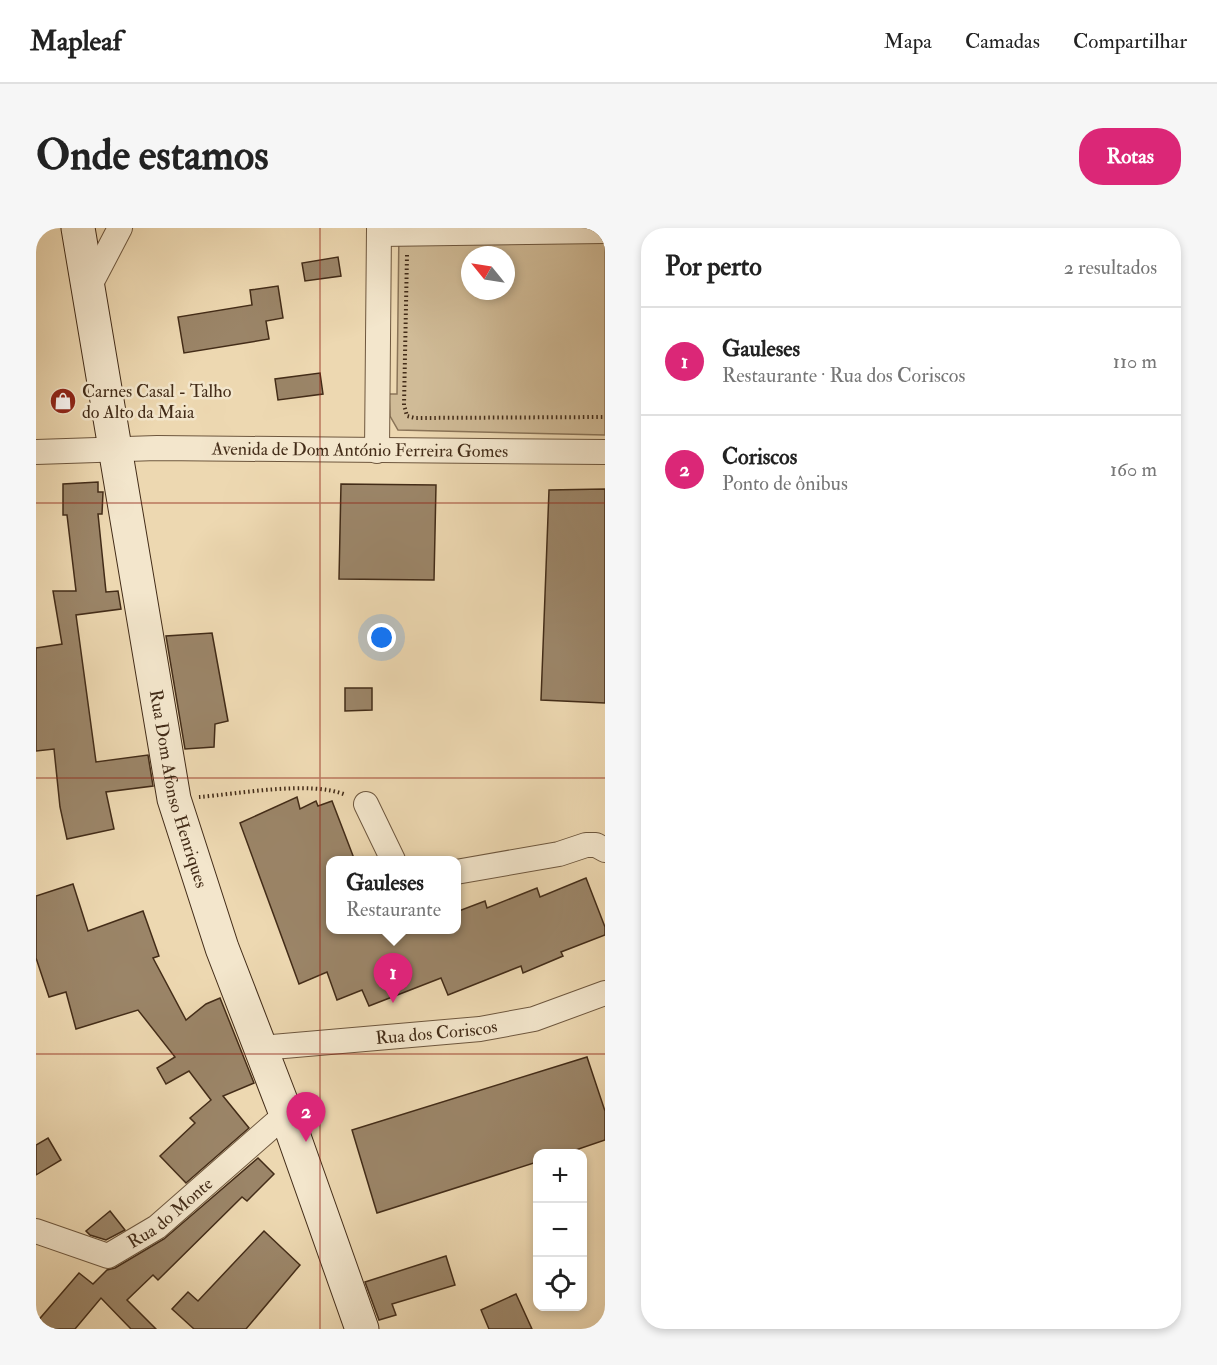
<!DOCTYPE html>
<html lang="pt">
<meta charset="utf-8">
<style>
:root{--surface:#fff;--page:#f6f6f6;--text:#222;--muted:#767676;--line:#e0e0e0;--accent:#db2777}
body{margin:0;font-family:"IM FELL Double Pica",serif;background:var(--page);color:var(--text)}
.controls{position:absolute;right:18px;bottom:18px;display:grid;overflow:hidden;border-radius:12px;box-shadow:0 3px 9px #0003}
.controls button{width:54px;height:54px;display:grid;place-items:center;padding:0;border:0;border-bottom:2px solid var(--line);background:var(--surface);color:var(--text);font:30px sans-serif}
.compass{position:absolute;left:425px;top:18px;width:54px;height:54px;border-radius:50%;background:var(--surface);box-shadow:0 3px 9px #0003;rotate:300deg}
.you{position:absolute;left:346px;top:410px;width:21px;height:21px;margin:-15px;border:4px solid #fff;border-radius:50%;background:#1a73e8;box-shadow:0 0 0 9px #1a73e833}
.badge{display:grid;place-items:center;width:39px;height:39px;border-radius:50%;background:var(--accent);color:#fff;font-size:20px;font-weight:700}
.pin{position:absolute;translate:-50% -50px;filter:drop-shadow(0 2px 3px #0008)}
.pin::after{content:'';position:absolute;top:32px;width:21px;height:18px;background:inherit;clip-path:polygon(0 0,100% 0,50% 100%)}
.popup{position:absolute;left:290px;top:628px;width:135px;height:78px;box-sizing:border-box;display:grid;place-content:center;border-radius:12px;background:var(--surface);filter:drop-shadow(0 2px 4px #0005);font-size:20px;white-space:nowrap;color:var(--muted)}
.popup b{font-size:22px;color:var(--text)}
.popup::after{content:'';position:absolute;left:50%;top:100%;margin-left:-12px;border:12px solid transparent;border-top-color:var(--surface)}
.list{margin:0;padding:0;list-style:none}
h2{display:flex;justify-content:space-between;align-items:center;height:78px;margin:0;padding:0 24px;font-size:26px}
h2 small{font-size:20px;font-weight:400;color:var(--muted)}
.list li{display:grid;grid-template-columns:39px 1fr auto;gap:18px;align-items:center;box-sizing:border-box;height:108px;padding:0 24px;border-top:2px solid var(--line)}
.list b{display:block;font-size:22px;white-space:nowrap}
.list p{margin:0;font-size:20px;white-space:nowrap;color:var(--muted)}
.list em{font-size:20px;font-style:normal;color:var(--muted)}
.icon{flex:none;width:33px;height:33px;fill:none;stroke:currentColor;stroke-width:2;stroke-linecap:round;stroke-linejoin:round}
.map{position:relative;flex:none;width:569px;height:1101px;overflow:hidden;border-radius:24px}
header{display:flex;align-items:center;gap:36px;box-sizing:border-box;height:84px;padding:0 30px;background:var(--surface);border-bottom:2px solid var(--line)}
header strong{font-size:28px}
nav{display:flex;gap:33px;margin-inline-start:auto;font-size:21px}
.intro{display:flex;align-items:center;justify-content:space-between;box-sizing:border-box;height:144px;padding:0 36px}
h1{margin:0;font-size:42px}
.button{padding:15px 27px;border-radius:24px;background:var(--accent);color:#fff;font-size:21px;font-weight:700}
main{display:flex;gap:36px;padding:0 36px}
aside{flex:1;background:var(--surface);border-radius:24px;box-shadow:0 3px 9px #0003}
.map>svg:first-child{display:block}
.green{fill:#d0bb97;stroke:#8a7458;stroke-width:1.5;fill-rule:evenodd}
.building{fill:#9b8568;stroke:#432c18;stroke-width:1.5}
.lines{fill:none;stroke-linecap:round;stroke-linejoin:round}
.minor-casing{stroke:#6e573e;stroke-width:26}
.secondary-casing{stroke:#432c18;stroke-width:35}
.path{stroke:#432c18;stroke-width:4;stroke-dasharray:1.5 3;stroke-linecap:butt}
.minor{stroke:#f3e6cc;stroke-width:24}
.secondary{stroke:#f3e6cc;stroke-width:33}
.grid{fill:none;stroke:#8f2418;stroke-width:1.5;stroke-opacity:0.55}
.labels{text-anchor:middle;stroke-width:5;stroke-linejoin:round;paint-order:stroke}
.poi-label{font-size:18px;fill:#432c18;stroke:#f3e6cc;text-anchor:start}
.street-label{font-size:18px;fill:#432c18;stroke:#f3e6cc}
</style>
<header>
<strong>Mapleaf</strong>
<nav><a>Mapa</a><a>Camadas</a><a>Compartilhar</a></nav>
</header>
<div class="intro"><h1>Onde estamos</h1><a class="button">Rotas</a></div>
<main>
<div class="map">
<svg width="569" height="1101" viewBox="0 0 569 1101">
<rect width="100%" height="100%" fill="#edd8b1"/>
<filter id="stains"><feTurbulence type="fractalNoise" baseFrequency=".00333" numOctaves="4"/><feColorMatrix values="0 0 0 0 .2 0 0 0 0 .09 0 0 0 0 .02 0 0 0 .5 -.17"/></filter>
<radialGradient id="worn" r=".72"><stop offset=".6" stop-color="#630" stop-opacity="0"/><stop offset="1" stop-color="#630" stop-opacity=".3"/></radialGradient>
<path class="green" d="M363,0H569V207L362,202L354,188L353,166H361ZM434,27H470V63H434Z"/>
<g class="building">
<polygon points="302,29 305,48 269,53 266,35"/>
<polygon points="242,58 247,90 230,93 233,111 148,125 142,89 216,77 214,62"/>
<polygon points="284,145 287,166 242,172 239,151"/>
<polygon points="62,254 62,264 67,264 66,286 62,286 70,364 82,363 85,381 40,387 60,534 112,527 117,558 70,564 78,601 31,611 24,579 18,521 0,523 0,420 26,416 17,363 40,363 31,287 27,287 27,256"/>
<polygon points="305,256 400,257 398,352 303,351"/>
<polygon points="569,261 569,475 505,472 513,262"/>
<polygon points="176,405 192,493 179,496 178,519 149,521 130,408"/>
<polygon points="309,460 336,460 336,482 309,483"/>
<polygon points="261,569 264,581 280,573 282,578 296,573 319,633 294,633 294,702 420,702 420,684 449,673 451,680 501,660 504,669 550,650 569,699 569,707 525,724 527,728 487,745 485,738 412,767 405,750 333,778 326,762 301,772 291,744 263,756 204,595"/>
<polygon points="37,656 52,703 107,683 123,728 117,730 150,792 170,776 184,770 218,855 187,868 213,900 150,955 124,928 159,895 154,890 175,872 153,843 130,856 121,840 139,829 102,782 40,801 30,764 13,769 0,730 0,668"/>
<polygon points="551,829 569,883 569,912 528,926 501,926 501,934 341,985 316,902"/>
<polygon points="12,910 25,932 0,947 0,917"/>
<polygon points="222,930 238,946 211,973 206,969 122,1052 117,1047 91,1072 120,1101 95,1101 65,1070 39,1101 0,1101 0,1095 43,1045 57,1056 71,1042 79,1040 128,1011"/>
<polygon points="74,983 89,1002 70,1012 54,1007 50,1003"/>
<polygon points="228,1003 264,1037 210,1101 158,1101 136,1081 152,1064 162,1073"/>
<polygon points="410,1028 419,1057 356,1076 360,1087 343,1092 329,1054"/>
<polygon points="480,1066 496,1101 453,1101 445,1082"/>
</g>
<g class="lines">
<defs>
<g id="minor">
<polyline points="344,6 569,3"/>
<polyline points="51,63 84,0"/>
<polyline points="341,223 343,0"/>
<path id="s1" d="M0,224L121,220L569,224"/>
<polyline points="330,576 357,632"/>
<polyline points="420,644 523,626 550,617 560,617 569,622"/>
<path id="s2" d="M225,820L444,801L498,791L569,765"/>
<path id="s3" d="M0,1003L72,1028L121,999L250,886"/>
</g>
<g id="secondary">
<path id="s4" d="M42,0L138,571L186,720L250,886L326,1101"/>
</g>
</defs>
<use href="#minor" class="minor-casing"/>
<use href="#secondary" class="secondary-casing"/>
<g class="path">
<polyline points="371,27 368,177 371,188 379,190 569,189"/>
<path d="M163,569C203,566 275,552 310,567"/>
</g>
<use href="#minor" class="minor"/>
<use href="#secondary" class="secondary"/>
</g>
<path class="grid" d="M284,0V1101M0,275H569M0,550H569M0,826H569"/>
<defs>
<symbol id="shop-disc" viewBox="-11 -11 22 22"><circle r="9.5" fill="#8f2418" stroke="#f3e6cc"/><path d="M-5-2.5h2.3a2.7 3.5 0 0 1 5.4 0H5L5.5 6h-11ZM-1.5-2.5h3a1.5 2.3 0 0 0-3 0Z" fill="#fff"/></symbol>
</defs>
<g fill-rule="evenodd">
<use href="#shop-disc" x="12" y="158" width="30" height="30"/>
</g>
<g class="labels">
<g class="poi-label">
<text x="46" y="169">Carnes Casal - Talho<tspan x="46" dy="21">do Alto da Maia</tspan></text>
</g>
<g class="street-label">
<text dy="6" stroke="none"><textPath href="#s1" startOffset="324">Avenida de Dom António Ferreira Gomes</textPath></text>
<text dy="6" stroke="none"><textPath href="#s4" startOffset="570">Rua Dom Afonso Henriques</textPath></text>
<text dy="6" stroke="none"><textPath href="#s2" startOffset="176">Rua dos Coriscos</textPath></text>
<text dy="6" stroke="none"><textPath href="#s3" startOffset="152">Rua do Monte</textPath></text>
</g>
</g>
<rect width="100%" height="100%" filter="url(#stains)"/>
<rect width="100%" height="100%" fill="url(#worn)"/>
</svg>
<div class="controls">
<button>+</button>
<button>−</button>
<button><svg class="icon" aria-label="locate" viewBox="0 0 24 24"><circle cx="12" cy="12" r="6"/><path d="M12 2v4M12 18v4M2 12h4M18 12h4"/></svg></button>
</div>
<svg class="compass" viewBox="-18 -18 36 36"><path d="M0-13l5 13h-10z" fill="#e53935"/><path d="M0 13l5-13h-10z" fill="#767676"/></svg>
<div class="you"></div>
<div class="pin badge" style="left:357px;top:775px">1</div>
<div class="popup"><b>Gauleses</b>Restaurante</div>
<div class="pin badge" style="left:270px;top:914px">2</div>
</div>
<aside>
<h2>Por perto<small>2 resultados</small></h2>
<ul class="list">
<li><span class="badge">1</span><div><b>Gauleses</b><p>Restaurante · Rua dos Coriscos</p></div><em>110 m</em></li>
<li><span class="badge">2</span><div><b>Coriscos</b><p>Ponto de ônibus</p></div><em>160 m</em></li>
</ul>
</aside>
</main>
